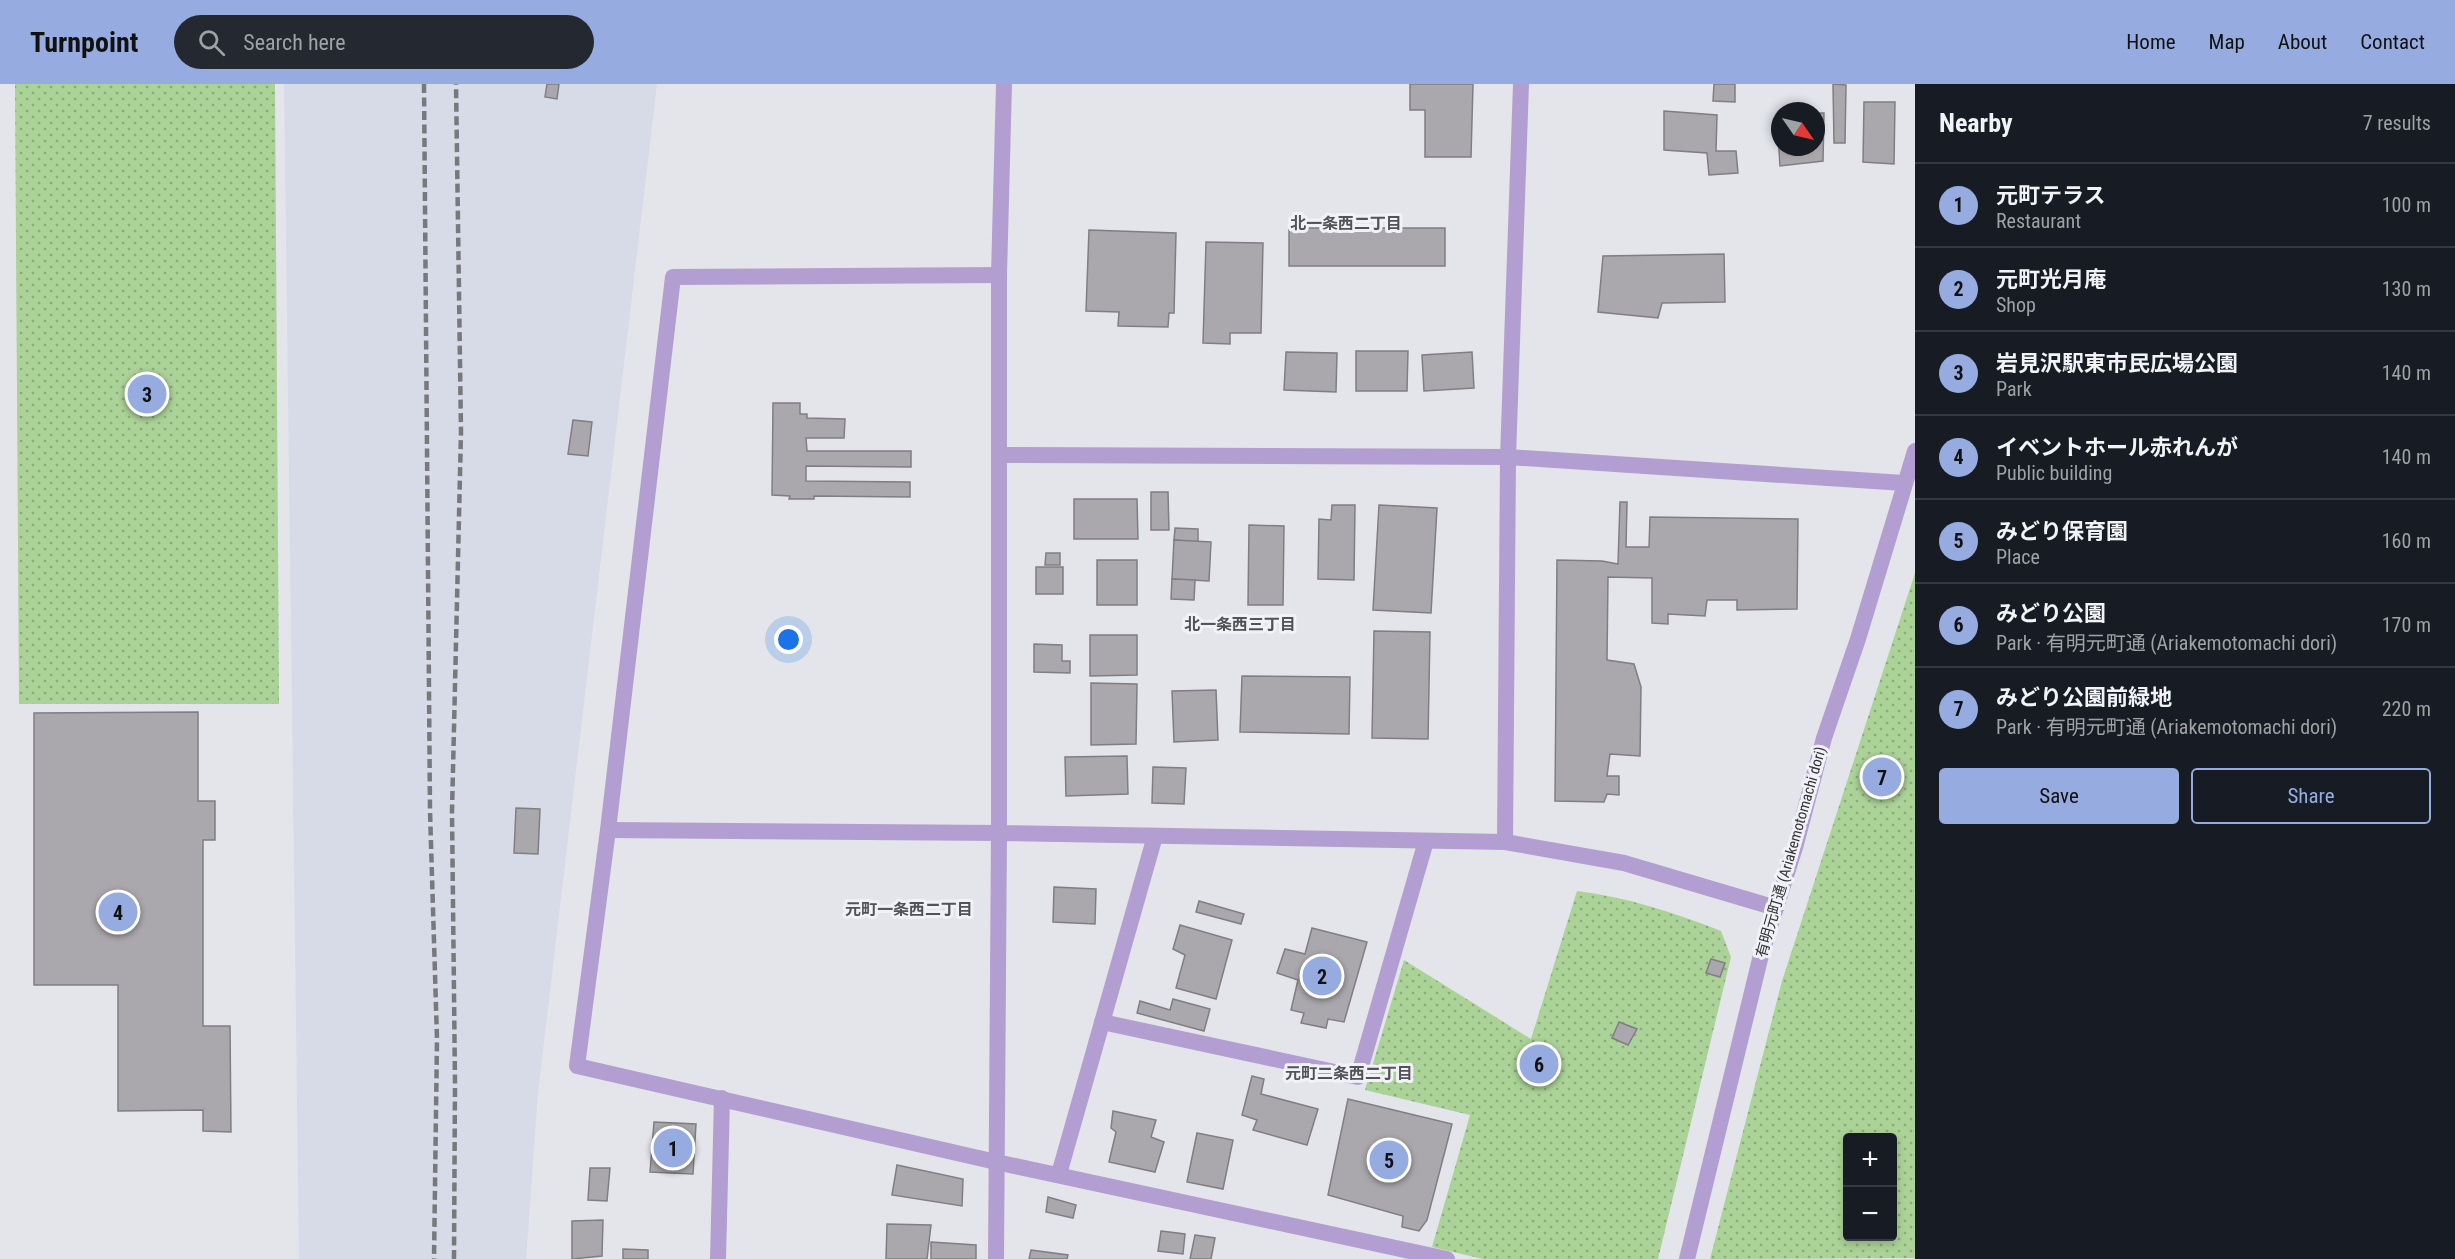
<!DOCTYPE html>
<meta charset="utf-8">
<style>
:root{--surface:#171b24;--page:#242831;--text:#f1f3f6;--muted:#9ea1a6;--line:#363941;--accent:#96abdf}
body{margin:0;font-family:"Roboto Condensed","Noto Sans JP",sans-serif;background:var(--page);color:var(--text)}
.controls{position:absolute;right:18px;bottom:18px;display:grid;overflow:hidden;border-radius:6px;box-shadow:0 3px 9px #0003}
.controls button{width:54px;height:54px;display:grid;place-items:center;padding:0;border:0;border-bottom:2px solid var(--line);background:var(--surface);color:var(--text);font:30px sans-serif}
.compass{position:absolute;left:1771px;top:18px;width:54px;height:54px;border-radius:50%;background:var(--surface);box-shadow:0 3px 9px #0003;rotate:124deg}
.you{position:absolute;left:789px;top:556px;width:21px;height:21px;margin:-15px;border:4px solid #fff;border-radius:50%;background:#1a73e8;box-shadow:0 0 0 9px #1a73e833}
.badge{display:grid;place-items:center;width:39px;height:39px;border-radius:50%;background:var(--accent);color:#111;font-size:20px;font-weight:700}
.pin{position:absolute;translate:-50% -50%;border:3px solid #fff;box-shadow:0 2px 6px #0006}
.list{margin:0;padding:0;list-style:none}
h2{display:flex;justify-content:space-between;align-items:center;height:78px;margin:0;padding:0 24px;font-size:26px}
h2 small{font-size:20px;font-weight:400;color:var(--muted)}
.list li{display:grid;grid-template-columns:39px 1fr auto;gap:18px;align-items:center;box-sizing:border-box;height:84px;padding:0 24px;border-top:2px solid var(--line)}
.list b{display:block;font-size:22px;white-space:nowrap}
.list p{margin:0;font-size:20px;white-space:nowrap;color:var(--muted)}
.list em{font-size:20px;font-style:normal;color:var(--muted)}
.actions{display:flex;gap:12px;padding:18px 24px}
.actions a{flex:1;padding:14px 0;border:2px solid var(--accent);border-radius:6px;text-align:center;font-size:21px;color:var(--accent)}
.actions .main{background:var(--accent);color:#111}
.icon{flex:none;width:33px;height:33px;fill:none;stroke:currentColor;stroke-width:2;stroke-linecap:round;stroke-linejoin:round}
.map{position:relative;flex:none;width:1915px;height:1175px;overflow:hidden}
header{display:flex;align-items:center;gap:36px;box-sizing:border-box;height:84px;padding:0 30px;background:var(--accent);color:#111}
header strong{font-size:28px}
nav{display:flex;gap:33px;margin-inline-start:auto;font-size:21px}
.search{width:420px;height:54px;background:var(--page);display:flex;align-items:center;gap:15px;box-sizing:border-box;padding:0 21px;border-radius:33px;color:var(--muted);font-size:22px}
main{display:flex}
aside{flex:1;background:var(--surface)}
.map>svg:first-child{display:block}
.built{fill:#d7dbe7}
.grass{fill:url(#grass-dots);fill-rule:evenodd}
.building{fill:#aaa8ac;stroke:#807e82;stroke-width:1.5}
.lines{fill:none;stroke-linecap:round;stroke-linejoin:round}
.minor{stroke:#b39ed1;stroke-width:16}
.tertiary{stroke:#b39ed1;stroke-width:16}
.rail{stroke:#78797c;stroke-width:4.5;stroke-dasharray:9 4.5;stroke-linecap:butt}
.labels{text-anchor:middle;stroke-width:6;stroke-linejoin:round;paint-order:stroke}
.street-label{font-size:15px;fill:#333436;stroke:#f1f2f7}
.neighbourhood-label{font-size:16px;font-weight:bold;fill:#525357;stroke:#f1f2f7}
</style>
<header>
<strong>Turnpoint</strong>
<div class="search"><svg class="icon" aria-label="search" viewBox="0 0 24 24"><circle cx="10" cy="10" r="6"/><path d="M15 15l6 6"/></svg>Search here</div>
<nav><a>Home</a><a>Map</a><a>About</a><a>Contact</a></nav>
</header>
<main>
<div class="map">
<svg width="1915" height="1175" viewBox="0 0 1915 1175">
<defs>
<pattern id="grass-dots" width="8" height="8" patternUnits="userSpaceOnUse" patternTransform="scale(1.5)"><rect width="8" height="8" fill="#abd297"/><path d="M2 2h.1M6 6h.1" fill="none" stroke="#8cab7c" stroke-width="1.8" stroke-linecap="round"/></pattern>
</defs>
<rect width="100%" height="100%" fill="#e4e5ea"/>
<polygon class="built" points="284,0 657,0 538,1009 526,1175 299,1175"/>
<g class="grass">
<polygon points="15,0 275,0 279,620 19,620"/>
<path d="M1915,489V1174L1710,1175L1782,897ZM1848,1054H1892V1152H1848Z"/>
<path d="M1577,807C1627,813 1675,829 1721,847L1731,873L1658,1175H1483L1432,1163L1470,1031L1365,1006L1404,876L1531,955Z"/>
</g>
<g class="building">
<polygon points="547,0 559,0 557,15 545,13"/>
<polygon points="1410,0 1473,0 1471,73 1425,73 1425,26 1410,26"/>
<polygon points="1714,0 1735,0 1735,18 1713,17"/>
<polygon points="1833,0 1846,1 1845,59 1834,59"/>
<polygon points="1864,18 1895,18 1894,80 1863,78"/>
<polygon points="1664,27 1717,31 1716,67 1736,67 1738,89 1709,91 1707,69 1664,66"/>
<polygon points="1816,29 1824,29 1823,77 1780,82 1777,35 1780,35 1780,63 1816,63"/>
<rect x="1289" y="144" width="156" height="38"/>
<polygon points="1089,146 1176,149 1174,229 1169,229 1168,243 1118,242 1119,228 1086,227"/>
<polygon points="1206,158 1263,159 1261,249 1230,249 1230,260 1203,259"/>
<polygon points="1724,170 1725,218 1662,219 1658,234 1598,228 1603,172"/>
<polygon points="1356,267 1408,267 1407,307 1356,307"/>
<polygon points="1286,268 1337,269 1336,308 1284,306"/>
<polygon points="1472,268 1474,304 1424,307 1422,271"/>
<polygon points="773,319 800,319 800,330 807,330 807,334 845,335 844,354 806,354 807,367 911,367 911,383 806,382 806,397 910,398 910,413 814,412 814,415 789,415 790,412 772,411"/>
<polygon points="573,336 592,338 588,372 568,370"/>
<polygon points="1151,408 1168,408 1169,446 1151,446"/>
<polygon points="1074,415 1137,415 1138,455 1074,455"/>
<polygon points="1620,418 1627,418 1626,463 1649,463 1650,433 1798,435 1797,525 1737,526 1737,516 1707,516 1705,532 1668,530 1668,540 1652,539 1652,494 1608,493 1607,576 1634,580 1641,603 1640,672 1610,670 1607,692 1619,692 1619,711 1607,710 1604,718 1555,717 1557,476 1602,477 1618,480"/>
<polygon points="1332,421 1355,421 1354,496 1318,495 1319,435 1331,436"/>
<polygon points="1379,421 1437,424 1431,529 1373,526"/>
<polygon points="1249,441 1284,442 1283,521 1248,521"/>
<polygon points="1175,444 1198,445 1198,458 1174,456"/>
<polygon points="1174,456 1211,458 1209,497 1172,495"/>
<polygon points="1046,469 1060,469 1060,481 1045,481"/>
<rect x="1097" y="476" width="40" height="45"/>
<rect x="1036" y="483" width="27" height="27"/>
<polygon points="1172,495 1195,496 1194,516 1171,515"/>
<polygon points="1374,547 1430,548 1428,655 1372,654"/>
<polygon points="1090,551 1137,551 1137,591 1090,592"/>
<polygon points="1034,560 1062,561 1062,577 1070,577 1070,589 1034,588"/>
<polygon points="1242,592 1350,593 1349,650 1240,648"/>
<polygon points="1091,599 1137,600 1136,660 1091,661"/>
<polygon points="1216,606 1218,656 1174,658 1172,607"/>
<polygon points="198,628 198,717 215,717 215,756 203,756 203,942 230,942 231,1048 203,1047 203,1026 118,1027 118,901 34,901 34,629"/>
<polygon points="1127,672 1128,710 1066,712 1065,673"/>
<polygon points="1153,683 1186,684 1184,720 1152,719"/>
<polygon points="516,724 540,725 538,770 514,769"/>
<polygon points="1054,803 1096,805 1095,840 1053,838"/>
<polygon points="1199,817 1244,830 1241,840 1196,828"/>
<polygon points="1180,841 1232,856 1216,915 1176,904 1185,871 1173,865"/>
<polygon points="1312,844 1367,858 1344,938 1328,935 1326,944 1301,939 1304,929 1291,926 1298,896 1277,889 1285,865 1305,870"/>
<polygon points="1711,875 1725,879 1720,893 1706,889"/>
<polygon points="1173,915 1210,925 1204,947 1137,929 1140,917 1170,926"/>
<polygon points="1619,938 1637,945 1628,961 1612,954"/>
<polygon points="1252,992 1264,995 1261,1010 1318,1025 1307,1061 1253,1046 1257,1036 1242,1031"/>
<polygon points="1348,1015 1452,1040 1427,1136 1419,1147 1402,1143 1403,1132 1328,1111"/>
<polygon points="1113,1027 1156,1036 1151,1053 1164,1058 1155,1088 1109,1078 1116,1048 1111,1044"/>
<polygon points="654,1038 696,1040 693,1090 650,1088"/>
<polygon points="1197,1049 1233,1056 1223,1105 1187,1098"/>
<polygon points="897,1081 963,1095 962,1122 892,1111"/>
<polygon points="590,1084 610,1084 607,1117 588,1116"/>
<polygon points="1048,1113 1076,1121 1073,1134 1046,1128"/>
<polygon points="603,1136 602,1172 572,1175 572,1137"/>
<polygon points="887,1140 931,1141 927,1175 886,1175"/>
<polygon points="1161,1147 1185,1150 1183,1170 1158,1167"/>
<polygon points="1195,1151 1215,1154 1211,1175 1190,1175"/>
<polygon points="931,1158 976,1161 976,1175 931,1175"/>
<polygon points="623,1165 648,1166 648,1175 623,1175"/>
<polygon points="1031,1166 1068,1171 1067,1175 1029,1175"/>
</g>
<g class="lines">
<g class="minor">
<polyline points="999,191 673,193 608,746 577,982 996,1078 1447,1175"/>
<polyline points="999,371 1508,373 1904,399"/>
<polyline points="608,746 999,749 996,1175"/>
<polyline points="1505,758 1508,373 1521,0"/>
<polyline points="1102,938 1358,993 1426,757"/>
<polyline points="1059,1090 1155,752"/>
<polyline points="718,1175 722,1014"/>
<polyline points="1687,1175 1761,871 1796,760 1824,654 1858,555 1915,367"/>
</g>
<polyline class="tertiary" points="1004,0 999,191 999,749 1505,758 1624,779 1776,824"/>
<g class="rail">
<polyline points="424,0 430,727 437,955 434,1175"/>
<polyline points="454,1175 455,1000 452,728 461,348 456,0"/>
</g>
</g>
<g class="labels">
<g class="street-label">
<text transform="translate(1791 768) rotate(-74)" y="5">有明元町通 (Ariakemotomachi dori)</text>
</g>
<g class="neighbourhood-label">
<text x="1346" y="145">北一条西二丁目</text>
<text x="1240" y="546">北一条西三丁目</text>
<text x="909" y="831">元町一条西二丁目</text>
<text x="1349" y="995">元町二条西二丁目</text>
</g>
</g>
</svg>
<div class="controls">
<button>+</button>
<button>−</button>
</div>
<svg class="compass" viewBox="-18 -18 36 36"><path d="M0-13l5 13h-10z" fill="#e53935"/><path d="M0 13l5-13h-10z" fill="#9ea1a6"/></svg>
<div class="you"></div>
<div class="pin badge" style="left:673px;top:1064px">1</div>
<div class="pin badge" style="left:1322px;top:892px">2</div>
<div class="pin badge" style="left:147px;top:310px">3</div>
<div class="pin badge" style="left:118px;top:828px">4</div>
<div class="pin badge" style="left:1389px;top:1076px">5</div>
<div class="pin badge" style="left:1539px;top:980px">6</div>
<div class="pin badge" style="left:1882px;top:693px">7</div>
</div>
<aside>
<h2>Nearby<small>7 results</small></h2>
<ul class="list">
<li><span class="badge">1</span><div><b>元町テラス</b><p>Restaurant</p></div><em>100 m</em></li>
<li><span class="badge">2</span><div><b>元町光月庵</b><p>Shop</p></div><em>130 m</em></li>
<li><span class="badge">3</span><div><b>岩見沢駅東市民広場公園</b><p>Park</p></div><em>140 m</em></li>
<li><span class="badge">4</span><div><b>イベントホール赤れんが</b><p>Public building</p></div><em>140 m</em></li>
<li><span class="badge">5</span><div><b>みどり保育園</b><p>Place</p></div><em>160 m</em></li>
<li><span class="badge">6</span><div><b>みどり公園</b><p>Park · 有明元町通 (Ariakemotomachi dori)</p></div><em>170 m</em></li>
<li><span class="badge">7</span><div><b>みどり公園前緑地</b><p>Park · 有明元町通 (Ariakemotomachi dori)</p></div><em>220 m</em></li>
</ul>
<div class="actions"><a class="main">Save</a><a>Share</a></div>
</aside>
</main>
